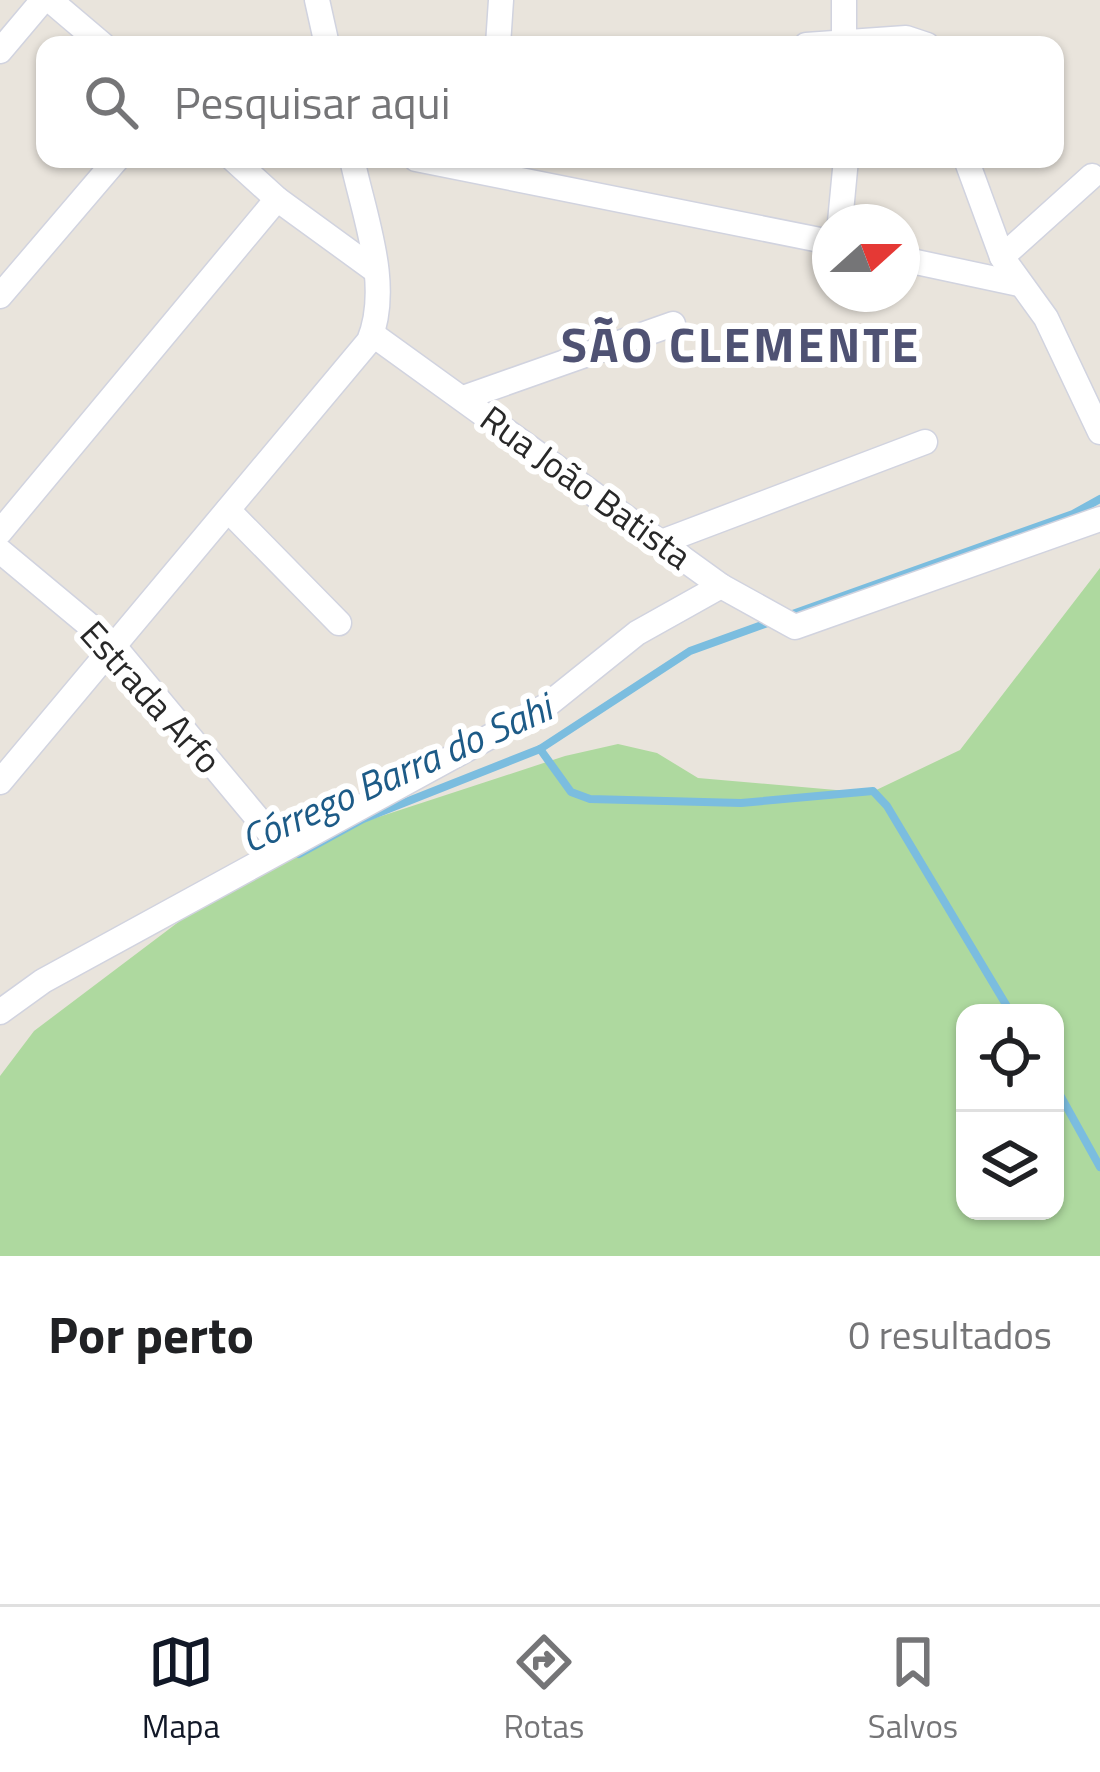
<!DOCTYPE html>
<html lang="pt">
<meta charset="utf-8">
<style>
:root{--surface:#fff;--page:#f2f2f2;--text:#202124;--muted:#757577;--line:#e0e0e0;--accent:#111827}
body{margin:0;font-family:"Titillium Web",sans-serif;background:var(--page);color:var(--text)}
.controls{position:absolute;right:36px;bottom:36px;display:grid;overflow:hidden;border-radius:24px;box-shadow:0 3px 9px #0004}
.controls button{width:108px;height:108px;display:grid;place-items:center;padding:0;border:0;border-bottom:3px solid var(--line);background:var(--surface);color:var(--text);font:60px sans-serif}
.compass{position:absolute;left:812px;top:204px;width:108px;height:108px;border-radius:50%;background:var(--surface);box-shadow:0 3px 9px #0004;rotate:69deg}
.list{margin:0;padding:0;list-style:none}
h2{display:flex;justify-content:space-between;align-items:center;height:156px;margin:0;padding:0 48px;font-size:51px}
h2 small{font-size:39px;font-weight:400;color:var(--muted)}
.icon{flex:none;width:66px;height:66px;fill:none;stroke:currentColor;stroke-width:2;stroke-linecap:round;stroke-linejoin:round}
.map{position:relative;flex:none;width:1100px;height:1256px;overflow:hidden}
.search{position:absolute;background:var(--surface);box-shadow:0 3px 9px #0004;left:36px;right:36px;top:36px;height:132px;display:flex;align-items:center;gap:30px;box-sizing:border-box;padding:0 42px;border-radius:24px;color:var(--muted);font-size:45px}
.sheet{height:348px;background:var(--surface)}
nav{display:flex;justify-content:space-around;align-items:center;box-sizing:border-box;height:168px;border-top:3px solid var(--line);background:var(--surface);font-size:33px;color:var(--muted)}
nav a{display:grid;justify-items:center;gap:6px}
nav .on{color:var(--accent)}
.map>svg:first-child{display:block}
.green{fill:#aed99f;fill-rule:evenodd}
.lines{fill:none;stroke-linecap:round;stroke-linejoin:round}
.stream{stroke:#7bbddf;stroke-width:8}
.street-casing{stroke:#d1d3df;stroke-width:27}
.street{stroke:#fff;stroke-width:24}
.labels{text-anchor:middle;stroke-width:12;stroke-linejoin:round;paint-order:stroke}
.street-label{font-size:36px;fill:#282828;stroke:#fff}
.water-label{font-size:39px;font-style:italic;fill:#1d5b87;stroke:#fff}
.district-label{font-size:48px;font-weight:bold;letter-spacing:3px;fill:#4f5273;stroke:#fff}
</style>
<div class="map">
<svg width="1100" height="1256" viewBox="0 0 1100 1256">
<rect width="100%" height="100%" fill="#e9e4dc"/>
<path class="green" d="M1100,568V1256H0V1076L34,1031L283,843L287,847L565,756L618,744L657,753L698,778L870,793L960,750ZM965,1013H1055V1211H965Z"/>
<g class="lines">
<g class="stream">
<polyline points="787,616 1073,514 1100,499"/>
<polyline points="540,749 571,792 590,799 741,803 873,791 887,806 1011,1013"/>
<polyline points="299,854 363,819 540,749 690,651 773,621"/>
<polyline points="1055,1086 1100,1167"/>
</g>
<defs>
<g id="street">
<polyline points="50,0 103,45"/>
<polyline points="317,0 327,45"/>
<polyline points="498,45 501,0"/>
<polyline points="806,45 906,38 927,45"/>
<polyline points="844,45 844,0"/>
<polyline points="0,51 43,0"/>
<polyline points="233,159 277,199 376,271"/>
<polyline points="416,159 830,242"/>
<polyline points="966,159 1002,257 1046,318 1100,432"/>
<polyline points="840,222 846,159"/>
<polyline points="1002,257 1092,176"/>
<polyline points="902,259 1019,284"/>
<polyline points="0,296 117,159"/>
<polyline points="372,334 721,586 795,627 1100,519"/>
<polyline points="463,398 673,324"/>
<polyline points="228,510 339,623"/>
<polyline points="0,532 277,199"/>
<polyline points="664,541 925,442"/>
<polyline points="0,551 113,645 283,849"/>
<path d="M0,782L369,341C392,285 364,216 352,159"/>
<polyline points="0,1012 43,981 546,706 637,633 721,586"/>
</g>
</defs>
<use href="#street" class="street-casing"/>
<use href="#street" class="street"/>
</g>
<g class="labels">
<g class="street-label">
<text transform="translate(586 487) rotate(36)" y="13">Rua João Batista</text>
<text transform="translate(151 697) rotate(48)" y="13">Estrada Arfo</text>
</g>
<g class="water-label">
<text transform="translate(396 773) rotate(-24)" y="14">Córrego Barra do Sahi</text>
</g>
<g class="district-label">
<text x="741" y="362">SÃO CLEMENTE</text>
</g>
</g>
</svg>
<div class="controls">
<button><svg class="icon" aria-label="locate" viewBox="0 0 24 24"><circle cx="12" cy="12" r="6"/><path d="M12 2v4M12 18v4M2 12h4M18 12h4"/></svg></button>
<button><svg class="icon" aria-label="layers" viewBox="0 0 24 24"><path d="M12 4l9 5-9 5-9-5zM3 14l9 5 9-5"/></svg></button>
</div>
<svg class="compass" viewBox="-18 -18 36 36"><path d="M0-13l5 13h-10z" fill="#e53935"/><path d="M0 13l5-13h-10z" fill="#757577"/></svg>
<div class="search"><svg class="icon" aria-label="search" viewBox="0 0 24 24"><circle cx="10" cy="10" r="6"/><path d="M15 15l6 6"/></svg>Pesquisar aqui</div>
</div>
<section class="sheet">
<h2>Por perto<small>0 resultados</small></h2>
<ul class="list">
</ul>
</section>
<nav>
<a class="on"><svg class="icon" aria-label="map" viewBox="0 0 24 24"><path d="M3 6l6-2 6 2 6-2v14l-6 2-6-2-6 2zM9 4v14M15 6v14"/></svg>Mapa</a>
<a><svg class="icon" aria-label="directions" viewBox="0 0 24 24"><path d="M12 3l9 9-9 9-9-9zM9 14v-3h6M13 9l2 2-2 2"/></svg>Rotas</a>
<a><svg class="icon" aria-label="saved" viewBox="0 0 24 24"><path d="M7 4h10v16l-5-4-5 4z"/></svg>Salvos</a>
</nav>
